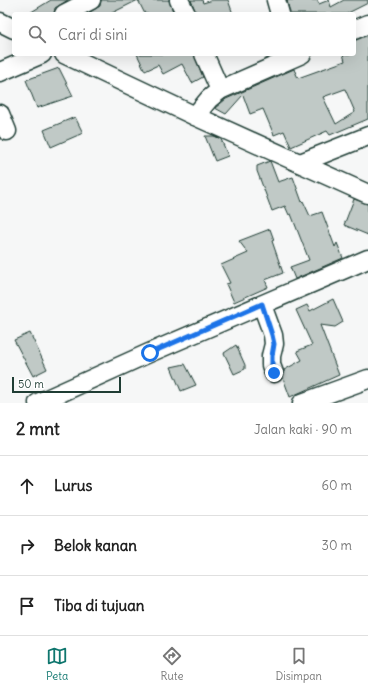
<!DOCTYPE html>
<html lang="id">
<meta charset="utf-8">
<style>
:root{--surface:#fff;--page:#f6f6f6;--text:#222;--muted:#767676;--line:#e0e0e0;--accent:#0f766e}
body{margin:0;font-family:Delius,sans-serif;background:var(--page);color:var(--text)}
.scale{position:absolute;left:12px;bottom:10px;width:109px;box-sizing:border-box;padding-left:4px;border:2px solid #1f3d34;border-top:0;font-size:11px;line-height:14px;white-space:nowrap;color:#1f3d34;-webkit-text-stroke:3px #fff;paint-order:stroke}
.stop{position:absolute;width:12px;height:12px;margin:-9px;border:3px solid #1a73e8;border-radius:50%;background:#fff}
.stop.end{background:#1a73e8;border-color:#fff;box-shadow:0 1px 4px #0008}
.list{margin:0;padding:0;list-style:none}
h2{display:flex;justify-content:space-between;align-items:center;height:52px;margin:0;padding:0 16px;font-size:17px}
h2 small{font-size:13px;font-weight:400;color:var(--muted)}
.list li{display:grid;grid-template-columns:26px 1fr auto;gap:12px;align-items:center;box-sizing:border-box;height:60px;padding:0 16px;border-top:1px solid var(--line)}
.list b{display:block;font-size:15px;white-space:nowrap}
.list em{font-size:13px;font-style:normal;color:var(--muted)}
.icon{flex:none;width:22px;height:22px;fill:none;stroke:currentColor;stroke-width:2;stroke-linecap:round;stroke-linejoin:round}
.map{position:relative;flex:none;width:368px;height:403px;overflow:hidden}
.search{position:absolute;background:var(--surface);box-shadow:0 4px 16px #0002;left:12px;right:12px;top:12px;height:44px;display:flex;align-items:center;gap:10px;box-sizing:border-box;padding:0 14px;border-radius:4px;color:var(--muted);font-size:15px}
.sheet{height:232px;background:var(--surface)}
nav{display:flex;justify-content:space-around;align-items:center;box-sizing:border-box;height:56px;border-top:1px solid var(--line);background:var(--surface);font-size:11px;color:var(--muted)}
nav a{display:grid;justify-items:center;gap:2px}
nav .on{color:var(--accent)}
.map>svg:first-child{display:block}
.building{fill:#c0c9c6;stroke:#1f3d34;fill-rule:evenodd}
.lines{fill:none;stroke-linecap:round;stroke-linejoin:round}
.minor-casing{stroke:#1f3d34;stroke-width:21}
.minor{stroke:#fff;stroke-width:18}
.route{stroke:#1a73e8;stroke-width:5}
</style>
<div class="map">
<svg width="368" height="403" viewBox="0 0 368 403">
<rect width="100%" height="100%" fill="#f6f7f7"/>
<filter id="ink" filterUnits="userSpaceOnUse"><feTurbulence type="fractalNoise" baseFrequency=".025" numOctaves="2"/><feDisplacementMap in="SourceGraphic" scale="8" xChannelSelector="R" yChannelSelector="G"/><feConvolveMatrix kernelMatrix="1 2 1 2 8 2 1 2 1" color-interpolation-filters="sRGB"/></filter>
<g filter="url(#ink)">
<g class="building">
<polygon points="51,0 68,0 55,8 54,14 28,14"/>
<polygon points="101,0 169,0 174,14 145,14 138,0 110,14 87,14 100,6"/>
<polygon points="191,0 202,0 203,3 213,0 228,0 233,14 196,14"/>
<polygon points="287,0 317,0 319,4 329,0 331,7 344,0 368,0 368,3 346,14 290,14"/>
<path d="M368,35V119L330,135L327,131L291,147L284,131L274,135L263,109L250,114L243,95L226,114L215,108L226,99L294,69L298,78L345,61L343,54H354V40ZM345,89L355,112L336,124L323,97Z"/>
<polygon points="137,54 194,54 203,77 192,83 182,64 163,74 158,65 145,71"/>
<polygon points="59,68 73,96 37,108 26,80"/>
<polygon points="75,117 83,133 51,147 44,130"/>
<polygon points="205,136 214,136 221,139 228,156 215,161"/>
<polygon points="270,161 278,182 293,177 302,202 303,201 310,216 322,212 335,247 337,243 343,258 295,279 290,267 309,260 291,214 289,215 285,206 272,211 257,171 257,166"/>
<polygon points="354,199 368,204 368,235 344,225"/>
<polygon points="270,229 274,240 272,241 283,273 265,280 268,287 234,302 226,284 230,283 221,265 248,253 239,241"/>
<polygon points="333,299 343,322 335,327 320,325 339,375 290,397 283,378 284,370 302,360 297,351 312,345 296,310 307,305 310,311"/>
<polygon points="30,333 47,369 33,376 14,340"/>
<polygon points="236,345 245,365 245,369 234,374 224,353"/>
<polygon points="185,364 196,385 181,391 171,367"/>
</g>
<g class="lines">
<defs>
<g id="minor">
<polyline points="179,0 186,14"/>
<polyline points="276,0 280,14"/>
<polyline points="64,14 91,0"/>
<polyline points="0,22 14,29"/>
<polyline points="354,30 368,24"/>
<polyline points="64,54 195,116 368,194"/>
<polyline points="204,54 220,90"/>
<polyline points="0,72 42,54"/>
<polyline points="0,114 7,131"/>
<polyline points="195,116 209,99 220,90 302,54"/>
<polyline points="300,163 368,136"/>
<polyline points="262,305 273,335 274,344 271,356 271,365 274,373"/>
<polyline points="38,403 149,353 368,259"/>
<polyline points="302,403 368,379"/>
</g>
</defs>
<use href="#minor" class="minor-casing"/>
<use href="#minor" class="minor"/>
</g>
</g>
<g class="lines" filter="url(#ink)">
<polyline class="route" points="150,353 262,304 272,335 274,344 272,356 272,365 274,373"/>
</g>
</svg>
<div class="scale">50 m</div>
<div class="stop" style="left:150px;top:353px"></div>
<div class="stop end" style="left:274px;top:373px"></div>
<div class="search"><svg class="icon" aria-label="search" viewBox="0 0 24 24"><circle cx="10" cy="10" r="6"/><path d="M15 15l6 6"/></svg>Cari di sini</div>
</div>
<section class="sheet">
<h2>2 mnt<small>Jalan kaki · 90 m</small></h2>
<ul class="list">
<li><svg class="icon" aria-label="ahead" viewBox="0 0 24 24"><path d="M12 20V5M6 11l6-6 6 6"/></svg><div><b>Lurus</b></div><em>60 m</em></li>
<li><svg class="icon" aria-label="right" viewBox="0 0 24 24"><path d="M7 20v-9h11M14 6l5 5-5 5"/></svg><div><b>Belok kanan</b></div><em>30 m</em></li>
<li><svg class="icon" aria-label="arrive" viewBox="0 0 24 24"><path d="M6 21V4h12l-3 4 3 4H6"/></svg><div><b>Tiba di tujuan</b></div></li>
</ul>
</section>
<nav>
<a class="on"><svg class="icon" aria-label="map" viewBox="0 0 24 24"><path d="M3 6l6-2 6 2 6-2v14l-6 2-6-2-6 2zM9 4v14M15 6v14"/></svg>Peta</a>
<a><svg class="icon" aria-label="directions" viewBox="0 0 24 24"><path d="M12 3l9 9-9 9-9-9zM9 14v-3h6M13 9l2 2-2 2"/></svg>Rute</a>
<a><svg class="icon" aria-label="saved" viewBox="0 0 24 24"><path d="M7 4h10v16l-5-4-5 4z"/></svg>Disimpan</a>
</nav>
